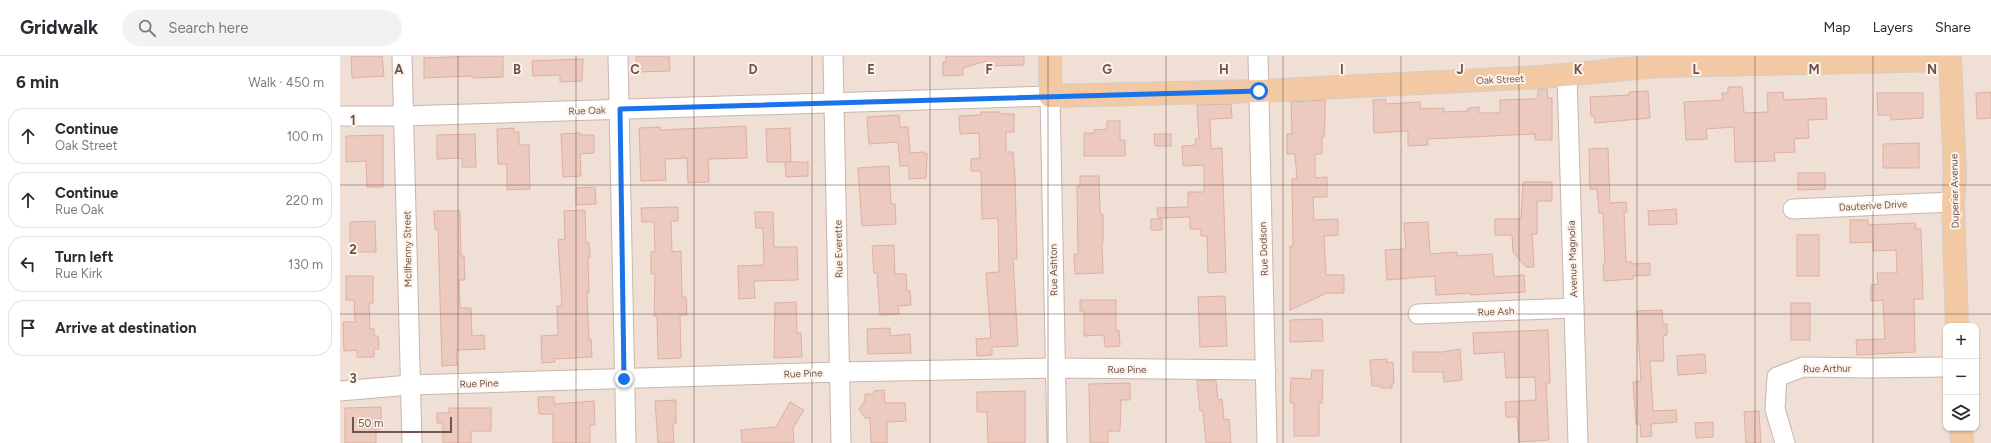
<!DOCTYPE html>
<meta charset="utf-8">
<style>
:root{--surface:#fff;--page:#f2f2f3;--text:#2b2b33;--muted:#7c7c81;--line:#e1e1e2}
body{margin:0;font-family:Figtree,sans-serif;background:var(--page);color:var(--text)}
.controls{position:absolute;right:12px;bottom:12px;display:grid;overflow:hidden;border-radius:8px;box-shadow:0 1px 3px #0004}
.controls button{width:36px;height:36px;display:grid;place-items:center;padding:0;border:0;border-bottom:1px solid var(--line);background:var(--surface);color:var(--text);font:20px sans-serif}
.scale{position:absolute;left:12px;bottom:10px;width:100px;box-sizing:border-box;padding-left:4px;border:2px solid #6f544d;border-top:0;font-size:11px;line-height:14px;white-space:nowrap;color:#6f544d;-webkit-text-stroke:3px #fdf3ea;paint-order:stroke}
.stop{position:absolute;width:12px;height:12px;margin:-9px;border:3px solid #1a73e8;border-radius:50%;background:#fff}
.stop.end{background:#1a73e8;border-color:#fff;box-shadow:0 1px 4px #0008}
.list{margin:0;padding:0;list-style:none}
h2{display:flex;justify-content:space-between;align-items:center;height:52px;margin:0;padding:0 16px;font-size:17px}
h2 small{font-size:13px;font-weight:400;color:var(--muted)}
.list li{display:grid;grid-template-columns:26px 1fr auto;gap:12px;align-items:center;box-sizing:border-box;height:56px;margin:0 8px 8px;padding:0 8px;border:1px solid var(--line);border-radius:16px}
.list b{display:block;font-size:15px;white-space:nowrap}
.list p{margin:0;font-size:13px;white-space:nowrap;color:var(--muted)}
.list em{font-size:13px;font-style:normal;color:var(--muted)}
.icon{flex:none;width:22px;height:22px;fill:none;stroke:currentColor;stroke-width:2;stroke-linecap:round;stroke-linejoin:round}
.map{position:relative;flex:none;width:1651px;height:387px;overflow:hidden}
header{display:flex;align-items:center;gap:24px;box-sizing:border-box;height:56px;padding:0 20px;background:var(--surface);border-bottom:1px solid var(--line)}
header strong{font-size:19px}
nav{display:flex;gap:22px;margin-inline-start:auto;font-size:14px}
.search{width:280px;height:36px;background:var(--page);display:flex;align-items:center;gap:10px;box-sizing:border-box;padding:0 14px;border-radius:22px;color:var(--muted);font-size:15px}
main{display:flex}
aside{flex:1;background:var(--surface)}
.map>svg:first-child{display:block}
.residential{fill:#f0dfd4;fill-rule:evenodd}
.building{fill:#eccabf;stroke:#ddafa1}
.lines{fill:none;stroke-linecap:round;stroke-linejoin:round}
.minor-casing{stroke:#c9b5ac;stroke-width:21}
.major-casing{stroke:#d4ccca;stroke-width:24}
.minor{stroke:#fff;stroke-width:19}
.major{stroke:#f2c9a3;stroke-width:22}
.route{stroke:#1a73e8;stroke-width:5}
.grid{fill:none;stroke:#6f544d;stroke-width:1;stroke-opacity:0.55}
.labels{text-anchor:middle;stroke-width:4;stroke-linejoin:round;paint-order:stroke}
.street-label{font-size:10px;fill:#6f544d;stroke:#fdf3ea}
.grid-label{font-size:13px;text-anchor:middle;font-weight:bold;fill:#6f544d;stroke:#fdf3ea;stroke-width:4;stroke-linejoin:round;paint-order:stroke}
</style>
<header>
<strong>Gridwalk</strong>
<div class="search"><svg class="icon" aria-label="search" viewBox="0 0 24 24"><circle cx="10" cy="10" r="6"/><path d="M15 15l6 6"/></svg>Search here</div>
<nav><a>Map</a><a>Layers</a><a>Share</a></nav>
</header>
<main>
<aside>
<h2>6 min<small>Walk · 450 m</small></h2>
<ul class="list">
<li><svg class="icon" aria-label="ahead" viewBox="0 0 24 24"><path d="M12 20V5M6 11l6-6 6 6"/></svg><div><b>Continue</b><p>Oak Street</p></div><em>100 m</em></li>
<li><svg class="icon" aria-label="ahead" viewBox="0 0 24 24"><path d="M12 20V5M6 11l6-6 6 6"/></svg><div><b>Continue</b><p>Rue Oak</p></div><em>220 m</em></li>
<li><svg class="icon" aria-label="left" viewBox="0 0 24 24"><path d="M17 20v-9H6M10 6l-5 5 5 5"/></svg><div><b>Turn left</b><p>Rue Kirk</p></div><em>130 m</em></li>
<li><svg class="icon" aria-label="arrive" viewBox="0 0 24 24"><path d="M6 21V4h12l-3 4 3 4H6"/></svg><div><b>Arrive at destination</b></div></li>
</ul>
</aside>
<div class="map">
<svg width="1651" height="387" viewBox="0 0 1651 387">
<rect width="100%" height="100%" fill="#faeee5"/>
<path class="residential" d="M0,0H1651V387H0ZM1606,270H1636V372H1606Z"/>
<g class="building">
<polygon points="23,0 42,0 44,20 12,22 11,1"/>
<polygon points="135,0 163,0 163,21 132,22 132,20 84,22 84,2"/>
<polygon points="296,0 329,0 330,15 297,16"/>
<polygon points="606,0 684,0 684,9 646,10 646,5 623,12 623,19 603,20 603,6 606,6"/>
<polygon points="243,3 242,25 220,26 220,19 193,20 192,5"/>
<polygon points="1388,31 1402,31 1404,57 1428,56 1427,37 1443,36 1444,44 1486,42 1487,63 1468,64 1469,82 1454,83 1455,96 1434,97 1435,105 1395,106 1394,71 1366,73 1367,83 1346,84 1344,46 1383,44 1382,37 1388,37"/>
<polygon points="1207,33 1208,42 1212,42 1212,84 1195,84 1195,78 1087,83 1088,89 1068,90 1068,75 1034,77 1033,44 1046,43 1046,48 1080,46 1080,53 1104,52 1104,56 1128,55 1128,52 1139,51 1139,57 1160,57 1160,44 1194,43 1198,42 1198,34"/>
<polygon points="1308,35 1310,62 1255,67 1254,60 1251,60 1250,41 1289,39 1289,36"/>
<polygon points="1651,36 1651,62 1637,63 1636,37"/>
<polygon points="1537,37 1583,37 1583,62 1551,64 1551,59 1538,59"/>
<polygon points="985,44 985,67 984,81 982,81 982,98 975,98 975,122 987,121 987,141 973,141 974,164 998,163 998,179 984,180 986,219 1004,219 1004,237 987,237 950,254 950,190 953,190 952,123 957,123 955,98 947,98 947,78 952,78 951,46"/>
<polygon points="891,48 892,62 870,63 871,93 882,92 886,216 868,217 867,180 861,180 861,173 850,173 850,161 818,162 817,152 848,151 848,136 864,136 864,109 843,110 842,90 856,89 855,83 859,83 857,49"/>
<polygon points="641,56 660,56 660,58 674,58 674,76 666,76 666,96 673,96 675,121 677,203 673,203 678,290 652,291 652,299 637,300 636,283 651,282 646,217 659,216 658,162 642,163 641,115 631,115 631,103 640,102 639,77 620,78 619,60 641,59"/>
<polygon points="559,59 560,71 568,71 570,97 584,96 584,98 587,97 586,122 569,123 569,110 560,110 558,86 529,88 527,61"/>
<polygon points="767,65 780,65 780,84 785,84 785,100 744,100 744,77 754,77 754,74 767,73"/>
<polygon points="406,70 407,102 368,103 369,126 348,127 347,102 325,103 326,124 301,125 299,72 320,71 321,74"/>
<polygon points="174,72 174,76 179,76 179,89 189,89 190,133 167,134 167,108 158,108 157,73"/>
<polygon points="450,72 451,106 427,106 426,73"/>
<polygon points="240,77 240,79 254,79 254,97 240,98 241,120 223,121 221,78"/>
<polygon points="135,78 136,111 122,111 122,102 97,103 97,79"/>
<polygon points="814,78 831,78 831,90 815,90"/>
<polygon points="43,79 43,131 27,131 26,105 6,106 6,80"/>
<polygon points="1579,87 1579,112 1543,112 1543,88"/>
<polygon points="1268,92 1270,147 1286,146 1287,156 1284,156 1286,206 1292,206 1292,208 1310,207 1310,219 1293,220 1293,223 1264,225 1263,208 1265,207 1263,157 1259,157 1257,133 1250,133 1249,93"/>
<polygon points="445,106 468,106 468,120 446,121"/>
<polygon points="549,110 551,148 555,148 556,168 522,170 518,112"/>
<polygon points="1458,117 1485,117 1485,133 1458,134"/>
<polygon points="740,120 759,120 760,158 763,158 763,186 762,186 763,217 735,218 734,198 738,198 737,130 740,130"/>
<polygon points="1183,126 1212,126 1212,145 1197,145 1197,178 1192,178 1194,211 1186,211 1173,196 1172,179 1155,179 1155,163 1181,163"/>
<polygon points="255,131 256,148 236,149 236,132"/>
<polygon points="338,151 338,165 331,165 332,196 341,195 342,241 346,241 347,259 340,259 341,302 318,303 317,260 314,260 315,218 311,218 311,196 315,196 314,166 302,166 301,152"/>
<polygon points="1336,153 1337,168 1309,169 1308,155"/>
<polygon points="245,154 246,187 249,187 250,201 248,201 249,237 247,237 249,283 251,283 252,301 214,303 215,306 202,307 201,280 218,279 217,250 222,250 218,184 225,183 224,155"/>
<polygon points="94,155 120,155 121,200 124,200 125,224 119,224 120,252 131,252 132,280 144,279 145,293 116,294 117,309 102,310 98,173 95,173"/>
<polygon points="415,156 433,156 434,191 457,191 458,224 414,225 415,242 399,243 398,210 424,209 423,172 416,172"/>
<rect x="811" y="163" width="11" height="11"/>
<polygon points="1510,164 1528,164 1528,169 1575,167 1576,173 1581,173 1583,243 1574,243 1575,296 1517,299 1516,284 1545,283 1543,244 1531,245 1531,229 1538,228 1537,217 1557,217 1556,194 1533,195 1533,186 1510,187"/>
<polygon points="35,165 36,196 10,196 10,166"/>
<polygon points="1088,166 1090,198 1117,196 1117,200 1152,198 1154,221 1184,219 1185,236 1130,239 1130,237 1096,239 1095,220 1047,224 1045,194 1066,193 1064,167"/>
<rect x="1457" y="179" width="22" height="41"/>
<polygon points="554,189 555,218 566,218 567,235 570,235 571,249 558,250 559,258 540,259 537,217 534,217 532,190"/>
<polygon points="6,220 33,220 33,247 29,247 30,273 34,273 34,280 38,280 39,293 34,293 34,301 17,301 17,294 4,295 3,266 15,266 14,244 6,244"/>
<polygon points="885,240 887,290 860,291 858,241"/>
<polygon points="740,244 776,244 776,275 779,274 780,290 765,291 764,279 744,280 744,255 740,255"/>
<polygon points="456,246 457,277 461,277 462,301 434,302 435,247"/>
<rect x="1451" y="247" width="19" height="37"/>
<polygon points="1322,254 1323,268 1327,268 1327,279 1323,280 1324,305 1310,305 1313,355 1336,354 1337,366 1311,368 1312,380 1301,381 1300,368 1296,368 1293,326 1301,325 1297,255"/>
<polygon points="982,263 983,285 950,286 950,264"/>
<polygon points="550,272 550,280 570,278 571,297 528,298 527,273"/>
<polygon points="1208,274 1210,327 1206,327 1209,384 1179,386 1177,361 1166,361 1165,346 1196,344 1195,321 1166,322 1164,296 1134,298 1133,277"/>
<polygon points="1120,293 1122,324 1104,326 1103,316 1073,316 1073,296 1102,296"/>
<polygon points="1365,298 1366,317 1338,319 1337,300"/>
<polygon points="1047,303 1047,307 1053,306 1054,328 1052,328 1052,332 1041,332 1041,330 1032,330 1030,304"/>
<polygon points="972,314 983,314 982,347 979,347 979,380 954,380 954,347 950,347 951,322 971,323"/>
<polygon points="857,324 876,325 878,344 882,343 884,364 889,363 891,387 866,387 863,355 860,355"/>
<polygon points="790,327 790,344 781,344 780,375 768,375 768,387 750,387 749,328"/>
<polygon points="544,334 545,347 565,347 566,365 547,366 547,387 531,387 530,362 525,362 519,353 525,345 525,338 534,338 534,335"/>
<polygon points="685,335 685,387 648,387 647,356 637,356 637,336"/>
<polygon points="198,341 214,341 214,348 254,345 255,369 250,369 250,387 213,387 213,358 199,358"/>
<polygon points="336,344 336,368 333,368 334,387 318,387 315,345"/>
<polygon points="450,346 464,354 453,372 454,387 402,387 401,374 436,371"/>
<polygon points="41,351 41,373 36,373 36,387 5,387 5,352"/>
<polygon points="109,352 151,352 151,375 131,375 131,387 103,387 103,367 97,367 97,357 109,357"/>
<polygon points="1419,355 1421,387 1406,387 1404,356"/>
<polygon points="1373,366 1373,381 1356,382 1355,367"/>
</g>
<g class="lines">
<defs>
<g id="minor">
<polyline points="62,0 72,387"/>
<polyline points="278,0 286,387"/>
<polyline points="493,0 501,387"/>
<polyline points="918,0 927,387"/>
<polyline points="1227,19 1238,387"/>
<polyline points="0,60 64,60 710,40 717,387"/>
<polyline points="1453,153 1613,146"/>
<polyline points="1078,258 1234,252"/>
<polyline points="0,335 70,329 500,316 715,312 926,314"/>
<polyline points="1445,387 1435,353 1437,321 1463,311 1530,312 1606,311"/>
</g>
<g id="major">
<polyline points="710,0 710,40 919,35 1203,21 1318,10 1610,4"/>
<polyline points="1610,0 1615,120 1613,146 1617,270"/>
<polyline points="1621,372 1622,387"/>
</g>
</defs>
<use href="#minor" class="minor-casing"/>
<use href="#major" class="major-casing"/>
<use href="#minor" class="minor"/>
<use href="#major" class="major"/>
</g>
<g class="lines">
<polyline class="route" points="284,323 280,53 919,35"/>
</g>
<path class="grid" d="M118,0V387M236,0V387M354,0V387M472,0V387M590,0V387M708,0V387M826,0V387M943,0V387M1061,0V387M1179,0V387M1297,0V387M1415,0V387M1533,0V387M0,129H1651M0,258H1651"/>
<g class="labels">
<g class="street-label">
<text transform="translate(1160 23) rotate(-3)" y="4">Oak Street</text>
<text transform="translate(247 54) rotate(-2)" y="4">Rue Oak</text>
<text transform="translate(1614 135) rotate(-91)" y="4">Duperier Avenue</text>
<text transform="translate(1533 149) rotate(-3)" y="4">Dauterive Drive</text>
<text transform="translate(67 193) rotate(-91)" y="4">McIlhenny Street</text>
<text transform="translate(498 193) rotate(-91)" y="4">Rue Everette</text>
<text transform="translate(923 193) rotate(-92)" y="4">Rue Dodson</text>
<text transform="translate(1232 203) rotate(-92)" y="4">Avenue Magnolia</text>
<text transform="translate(713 214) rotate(-91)" y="4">Rue Ashton</text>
<text transform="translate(1156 255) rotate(-2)" y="4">Rue Ash</text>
<text transform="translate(1487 312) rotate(-1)" y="4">Rue Arthur</text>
<text x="787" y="317">Rue Pine</text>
<text transform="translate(463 317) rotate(-2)" y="4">Rue Pine</text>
<text transform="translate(139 327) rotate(-2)" y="4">Rue Pine</text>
</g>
</g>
<g class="grid-label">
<text x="59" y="18">A</text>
<text x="177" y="18">B</text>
<text x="295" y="18">C</text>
<text x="413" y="18">D</text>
<text x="531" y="18">E</text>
<text x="649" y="18">F</text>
<text x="767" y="18">G</text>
<text x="884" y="18">H</text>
<text x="1002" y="18">I</text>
<text x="1120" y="18">J</text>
<text x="1238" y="18">K</text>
<text x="1356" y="18">L</text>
<text x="1474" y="18">M</text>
<text x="1592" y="18">N</text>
<text x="13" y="69">1</text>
<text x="13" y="198">2</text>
<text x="13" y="327">3</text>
</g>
</svg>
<div class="controls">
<button>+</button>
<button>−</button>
<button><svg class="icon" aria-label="layers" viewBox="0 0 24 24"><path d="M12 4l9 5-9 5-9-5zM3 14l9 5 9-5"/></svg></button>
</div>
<div class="scale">50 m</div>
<div class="stop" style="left:919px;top:35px"></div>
<div class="stop end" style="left:284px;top:323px"></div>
</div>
</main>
